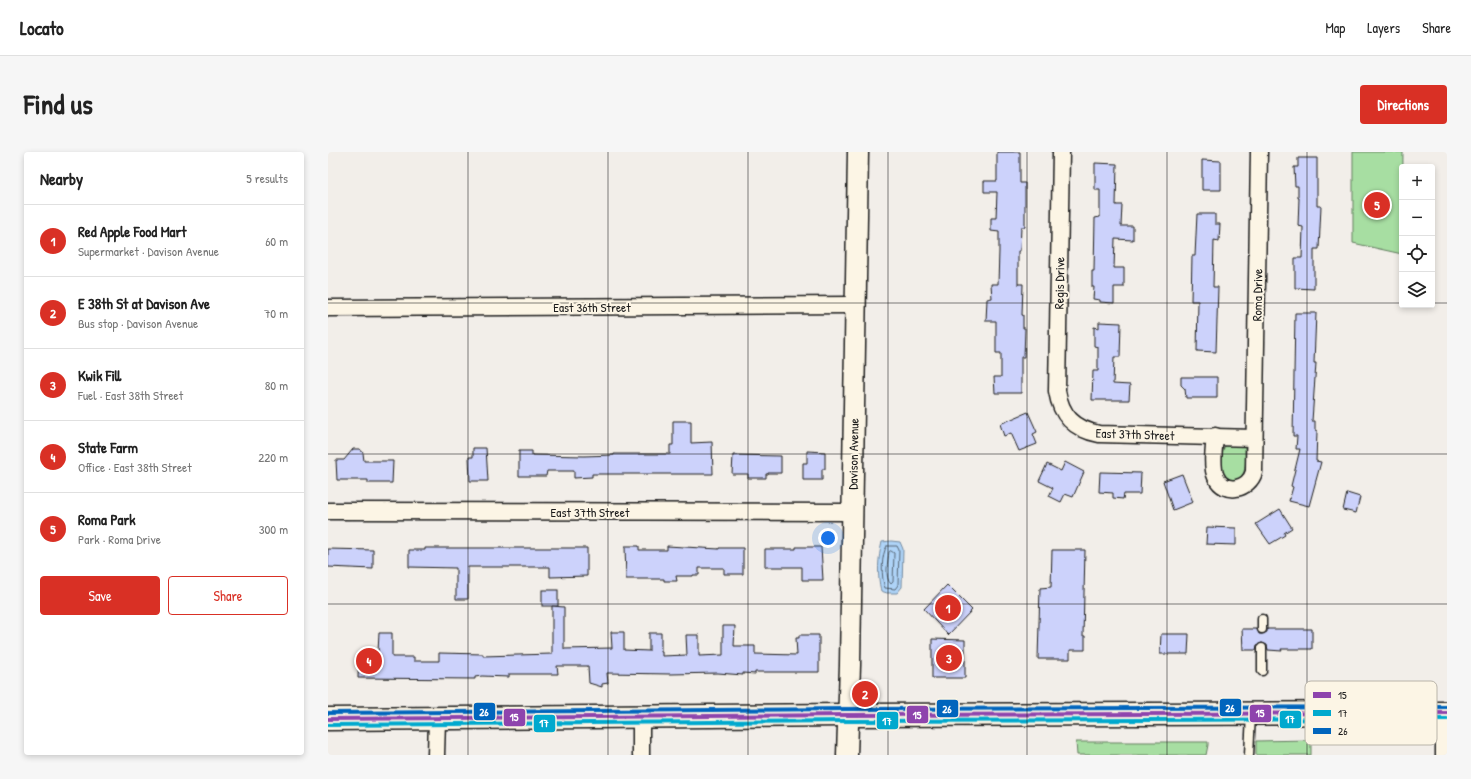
<!DOCTYPE html>
<meta charset="utf-8">
<style>
:root{--surface:#fff;--page:#f6f6f6;--text:#222;--muted:#767676;--line:#e0e0e0;--accent:#d93025}
body{margin:0;font-family:"Patrick Hand",sans-serif;background:var(--page);color:var(--text)}
.controls{position:absolute;right:12px;top:12px;display:grid;overflow:hidden;border-radius:4px;box-shadow:0 2px 6px #0003}
.controls button{width:36px;height:36px;display:grid;place-items:center;padding:0;border:0;border-bottom:1px solid var(--line);background:var(--surface);color:var(--text);font:20px sans-serif}
.you{position:absolute;left:500px;top:386px;width:14px;height:14px;margin:-10px;border:3px solid #fff;border-radius:50%;background:#1a73e8;box-shadow:0 0 0 6px #1a73e833}
.badge{display:grid;place-items:center;width:26px;height:26px;border-radius:50%;background:var(--accent);color:#fff;font-size:13px;font-weight:700}
.pin{position:absolute;translate:-50% -50%;border:2px solid #fff;box-shadow:0 1px 4px #0006}
.list{margin:0;padding:0;list-style:none}
h2{display:flex;justify-content:space-between;align-items:center;height:52px;margin:0;padding:0 16px;font-size:17px}
h2 small{font-size:13px;font-weight:400;color:var(--muted)}
.list li{display:grid;grid-template-columns:26px 1fr auto;gap:12px;align-items:center;box-sizing:border-box;height:72px;padding:0 16px;border-top:1px solid var(--line)}
.list b{display:block;font-size:15px;white-space:nowrap}
.list p{margin:0;font-size:13px;white-space:nowrap;color:var(--muted)}
.list em{font-size:13px;font-style:normal;color:var(--muted)}
.actions{display:flex;gap:8px;padding:12px 16px}
.actions a{flex:1;padding:9px 0;border:1px solid var(--accent);border-radius:4px;text-align:center;font-size:14px;color:var(--accent)}
.actions .main{background:var(--accent);color:#fff}
.icon{flex:none;width:22px;height:22px;fill:none;stroke:currentColor;stroke-width:2;stroke-linecap:round;stroke-linejoin:round}
.map{position:relative;flex:none;width:1119px;height:603px;overflow:hidden;border-radius:4px}
header{display:flex;align-items:center;gap:24px;box-sizing:border-box;height:56px;padding:0 20px;background:var(--surface);border-bottom:1px solid var(--line)}
header strong{font-size:19px}
nav{display:flex;gap:22px;margin-inline-start:auto;font-size:14px}
.intro{display:flex;align-items:center;justify-content:space-between;box-sizing:border-box;height:96px;padding:0 24px}
h1{margin:0;font-size:28px}
.button{padding:10px 18px;border-radius:4px;background:var(--accent);color:#fff;font-size:14px;font-weight:700}
main{display:flex;gap:24px;padding:0 24px}
aside{flex:1;background:var(--surface);border-radius:4px;box-shadow:0 2px 6px #0003}
.map>svg:first-child{display:block}
.green{fill:#a7dea2;stroke:#627d5f}
.water{fill:#aed3f7;stroke:#748a9f}
.lines{fill:none;stroke-linecap:round;stroke-linejoin:round}
.shore{stroke:#566574;stroke-width:1}
.building{fill:#ccd2fb;stroke:#1c1c1c}
.service-casing{stroke:#1c1c1c;stroke-width:11}
.minor-casing{stroke:#1c1c1c;stroke-width:19}
.tertiary-casing{stroke:#1c1c1c;stroke-width:23}
.secondary-casing{stroke:#1c1c1c;stroke-width:25}
.service{stroke:#fcf5e5;stroke-width:8}
.minor{stroke:#fcf5e5;stroke-width:16}
.tertiary{stroke:#fcf5e5;stroke-width:20}
.secondary{stroke:#fcf5e5;stroke-width:22}
.bus-1-casing{stroke:#fcf5e5;stroke-width:7}
.bus-2-casing{stroke:#fcf5e5;stroke-width:7}
.bus-3-casing{stroke:#fcf5e5;stroke-width:7}
.bus-1{stroke:#8e44ad;stroke-width:4}
.bus-2{stroke:#00a9ce;stroke-width:4}
.bus-3{stroke:#0065bd;stroke-width:4}
.grid{fill:none;stroke:#1c1c1c;stroke-width:1;stroke-opacity:0.55}
.labels{text-anchor:middle;stroke-width:4;stroke-linejoin:round;paint-order:stroke}
.street-label{font-size:13px;fill:#1c1c1c;stroke:#fcf5e5}
.key{fill:#fcf5e5;stroke:#b9b4a9;stroke-width:1}
.key-label{font-size:11px;fill:#1c1c1c}
.line-badge{stroke:#fcf5e5;stroke-width:1.5}
.badge-label{font-size:11px;text-anchor:middle;font-weight:bold;fill:#fff}
</style>
<header>
<strong>Locato</strong>
<nav><a>Map</a><a>Layers</a><a>Share</a></nav>
</header>
<div class="intro"><h1>Find us</h1><a class="button">Directions</a></div>
<main>
<aside>
<h2>Nearby<small>5 results</small></h2>
<ul class="list">
<li><span class="badge">1</span><div><b>Red Apple Food Mart</b><p>Supermarket · Davison Avenue</p></div><em>60 m</em></li>
<li><span class="badge">2</span><div><b>E 38th St at Davison Ave</b><p>Bus stop · Davison Avenue</p></div><em>70 m</em></li>
<li><span class="badge">3</span><div><b>Kwik Fill</b><p>Fuel · East 38th Street</p></div><em>80 m</em></li>
<li><span class="badge">4</span><div><b>State Farm</b><p>Office · East 38th Street</p></div><em>220 m</em></li>
<li><span class="badge">5</span><div><b>Roma Park</b><p>Park · Roma Drive</p></div><em>300 m</em></li>
</ul>
<div class="actions"><a class="main">Save</a><a>Share</a></div>
</aside>
<div class="map">
<svg width="1119" height="603" viewBox="0 0 1119 603">
<rect width="100%" height="100%" fill="#f2eee9"/>
<filter id="ink" filterUnits="userSpaceOnUse"><feTurbulence type="fractalNoise" baseFrequency=".025" numOctaves="2"/><feDisplacementMap in="SourceGraphic" scale="8" xChannelSelector="R" yChannelSelector="G"/><feConvolveMatrix kernelMatrix="1 2 1 2 8 2 1 2 1" color-interpolation-filters="sRGB"/></filter>
<g filter="url(#ink)">
<g class="green">
<polygon points="1025,0 1075,0 1074,102 1025,91"/>
<path d="M898,293H915L917,295C917,308 921,329 902,328C899,326 897,325 895,321C893,315 893,297 898,293Z"/>
<polygon points="983,588 983,603 928,603 928,589"/>
<polygon points="748,590 880,590 880,593 878,603 749,603"/>
</g>
<path class="water" d="M563,389L572,390L575,397L574,435L569,441H559L553,439C549,422 550,407 554,390Z"/>
<g class="lines">
<g class="shore">
<path d="M559,394H569L571,398L570,433L567,437L557,436C553,426 553,402 559,394Z"/>
<path d="M563,399L566,401L565,430L563,432C556,426 560,409 561,400Z"/>
</g>
</g>
<g class="building">
<polygon points="669,0 692,0 692,31 697,31 697,75 693,75 692,99 690,99 690,132 695,132 694,163 695,163 695,176 697,176 696,205 693,205 693,241 667,241 666,225 673,225 673,201 668,201 668,169 658,169 659,147 664,146 663,132 670,132 671,99 671,80 663,79 663,66 668,66 669,40 656,40 656,29 669,29"/>
<polygon points="970,6 989,6 989,54 993,54 991,97 986,97 986,137 967,136 967,106 974,106 975,75 970,74 971,46 970,46 970,34 967,34 966,15 970,15"/>
<polygon points="874,8 893,9 893,38 874,38"/>
<polygon points="767,11 789,12 788,53 794,53 793,74 805,74 805,88 787,87 786,116 796,116 796,135 786,135 786,151 772,150 772,148 765,147 766,135 764,135 764,119 766,119 767,66 772,65 772,38 767,38"/>
<polygon points="869,62 887,62 887,72 892,72 891,89 886,88 885,135 890,135 888,200 869,199 870,149 863,149 864,104 867,104"/>
<polygon points="967,161 988,161 986,211 988,211 984,269 987,269 987,278 989,279 988,309 993,310 981,354 961,349 965,335 963,334 972,297 968,297 969,284 965,284"/>
<polygon points="771,170 793,171 792,205 786,205 785,232 802,233 801,248 764,248 765,219 770,219 770,195 766,194 766,175 771,176"/>
<polygon points="853,225 889,225 889,246 858,246 857,237 853,233"/>
<polygon points="700,260 709,280 705,282 709,292 691,299 683,281 676,284 672,272"/>
<polygon points="345,269 363,269 363,291 384,290 385,322 264,322 264,325 246,326 246,319 219,319 218,324 191,324 191,299 204,299 204,303 256,304 286,303 286,302 342,302 342,293 345,293"/>
<polygon points="145,296 158,296 160,329 142,329 141,305 145,305"/>
<polygon points="25,297 32,297 35,301 36,309 65,309 64,331 40,331 40,328 9,328 8,308 16,308"/>
<polygon points="479,299 497,300 497,317 494,317 494,328 475,328 475,311 479,311"/>
<polygon points="405,303 453,304 453,321 440,321 440,322 438,322 438,326 420,326 420,322 404,322"/>
<polygon points="737,310 756,320 745,345 737,342 733,350 721,344 725,336 711,329 719,312 733,319"/>
<polygon points="772,320 813,321 812,342 796,342 795,347 785,346 785,341 771,340"/>
<polygon points="854,322 865,350 845,358 835,329"/>
<polygon points="1019,341 1032,345 1028,361 1015,358"/>
<polygon points="952,357 964,376 956,381 957,383 942,392 928,372"/>
<polygon points="879,375 908,376 908,393 878,392"/>
<polygon points="297,394 311,394 311,398 339,398 339,394 391,397 391,396 415,396 415,422 396,422 396,416 371,416 371,423 365,423 365,424 348,424 349,429 336,429 336,427 298,427"/>
<polygon points="468,395 493,395 495,428 474,428 474,415 437,415 437,397 468,397"/>
<polygon points="97,396 259,396 259,424 222,425 222,415 140,415 140,447 128,447 128,416 81,415 81,398 97,398"/>
<polygon points="0,397 45,398 45,417 0,415"/>
<polygon points="724,398 757,398 755,484 757,484 757,498 742,498 742,507 710,507 712,436 723,435"/>
<polygon points="619,433 644,458 620,483 596,457"/>
<rect x="214" y="438" width="16" height="16"/>
<polygon points="224,454 236,455 236,497 284,496 283,480 296,480 296,498 321,499 321,481 333,481 333,500 334,500 334,504 359,503 358,483 371,483 371,504 395,503 395,474 407,474 406,494 427,494 427,502 469,503 468,486 471,486 471,483 491,483 491,520 427,520 427,522 415,521 415,523 390,521 343,522 279,521 280,531 274,532 274,535 261,531 260,514 229,514 230,522 181,522 181,525 154,524 147,525 147,527 30,526 31,500 50,500 51,481 64,481 64,505 86,505 86,509 111,509 111,501 155,502 155,504 224,502"/>
<polygon points="914,477 929,477 931,482 934,482 939,480 939,477 984,477 984,497 953,497 954,499 940,498 939,493 934,491 929,493 928,498 915,498"/>
<polygon points="833,482 861,482 860,502 832,502"/>
<polygon points="604,487 637,488 637,526 604,526"/>
</g>
<g class="lines">
<defs>
<g id="service">
<polyline points="934,477 934,467"/>
<polyline points="934,519 934,496"/>
<polyline points="921,603 923,562"/>
</g>
<g id="minor">
<path d="M733,0L729,239C733,264 746,277 771,282L926,286"/>
<polyline points="0,156 528,153"/>
<path d="M887,284C886,296 883,314 888,325C897,344 921,337 926,320L931,0"/>
<polyline points="0,359 524,360"/>
<polyline points="108,603 109,567"/>
<polyline points="313,603 313,565"/>
<polyline points="1116,603 1116,561"/>
</g>
<polyline id="tertiary" points="519,603 522,513 530,0"/>
<polyline id="secondary" points="0,567 519,563 1119,561"/>
</defs>
<use href="#service" class="service-casing"/>
<use href="#minor" class="minor-casing"/>
<use href="#tertiary" class="tertiary-casing"/>
<use href="#secondary" class="secondary-casing"/>
<use href="#service" class="service"/>
<use href="#minor" class="minor"/>
<use href="#tertiary" class="tertiary"/>
<use href="#secondary" class="secondary"/>
<defs>
<polyline id="bus-1" points="0,567 519,563 1119,561"/>
<polyline id="bus-2" points="0,573 519,569 1119,567"/>
<polyline id="bus-3" points="0,561 519,557 1119,555"/>
</defs>
<use href="#bus-1" class="bus-1-casing"/>
<use href="#bus-2" class="bus-2-casing"/>
<use href="#bus-3" class="bus-3-casing"/>
<use href="#bus-1" class="bus-1"/>
<use href="#bus-2" class="bus-2"/>
<use href="#bus-3" class="bus-3"/>
</g>
</g>
<path class="grid" d="M140,0V603M280,0V603M420,0V603M560,0V603M699,0V603M839,0V603M979,0V603M0,151H1074M1104,151H1119M0,302H1119M0,452H1119"/>
<g class="labels">
<g class="street-label">
<text transform="translate(731 131) rotate(-89)" y="5">Regis Drive</text>
<text transform="translate(929 143) rotate(-89)" y="5">Roma Drive</text>
<text x="264" y="160">East 36th Street</text>
<text transform="translate(807 282) rotate(2)" y="5">East 37th Street</text>
<text transform="translate(525 302) rotate(-89)" y="5">Davison Avenue</text>
<text x="262" y="365">East 37th Street</text>
</g>
</g>
<rect x="977" y="529" width="132" height="64" rx="6" class="key"/>
<rect x="985" y="540" width="18" height="6" fill="#8e44ad"/>
<rect x="985" y="558" width="18" height="6" fill="#00a9ce"/>
<rect x="985" y="576" width="18" height="6" fill="#0065bd"/>
<g class="key-label">
<text x="1010" y="547">15</text>
<text x="1010" y="565">17</text>
<text x="1010" y="583">26</text>
</g>
<g class="line-badge">
<rect x="891" y="546" width="23" height="19" rx="4" fill="#0065bd"/>
<rect x="608" y="547" width="23" height="19" rx="4" fill="#0065bd"/>
<rect x="145" y="550" width="23" height="19" rx="4" fill="#0065bd"/>
<rect x="921" y="552" width="23" height="19" rx="4" fill="#8e44ad"/>
<rect x="578" y="553" width="23" height="19" rx="4" fill="#8e44ad"/>
<rect x="175" y="556" width="23" height="19" rx="4" fill="#8e44ad"/>
<rect x="951" y="558" width="23" height="19" rx="4" fill="#00a9ce"/>
<rect x="548" y="559" width="23" height="19" rx="4" fill="#00a9ce"/>
<rect x="205" y="562" width="23" height="19" rx="4" fill="#00a9ce"/>
</g>
<g class="badge-label">
<text x="902" y="560">26</text>
<text x="619" y="561">26</text>
<text x="156" y="564">26</text>
<text x="932" y="565">15</text>
<text x="589" y="567">15</text>
<text x="186" y="569">15</text>
<text x="962" y="571">17</text>
<text x="559" y="573">17</text>
<text x="216" y="575">17</text>
</g>
</svg>
<div class="controls">
<button>+</button>
<button>−</button>
<button><svg class="icon" aria-label="locate" viewBox="0 0 24 24"><circle cx="12" cy="12" r="6"/><path d="M12 2v4M12 18v4M2 12h4M18 12h4"/></svg></button>
<button><svg class="icon" aria-label="layers" viewBox="0 0 24 24"><path d="M12 4l9 5-9 5-9-5zM3 14l9 5 9-5"/></svg></button>
</div>
<div class="you"></div>
<div class="pin badge" style="left:620px;top:456px">1</div>
<div class="pin badge" style="left:537px;top:542px">2</div>
<div class="pin badge" style="left:621px;top:506px">3</div>
<div class="pin badge" style="left:41px;top:509px">4</div>
<div class="pin badge" style="left:1049px;top:53px">5</div>
</div>
</main>
